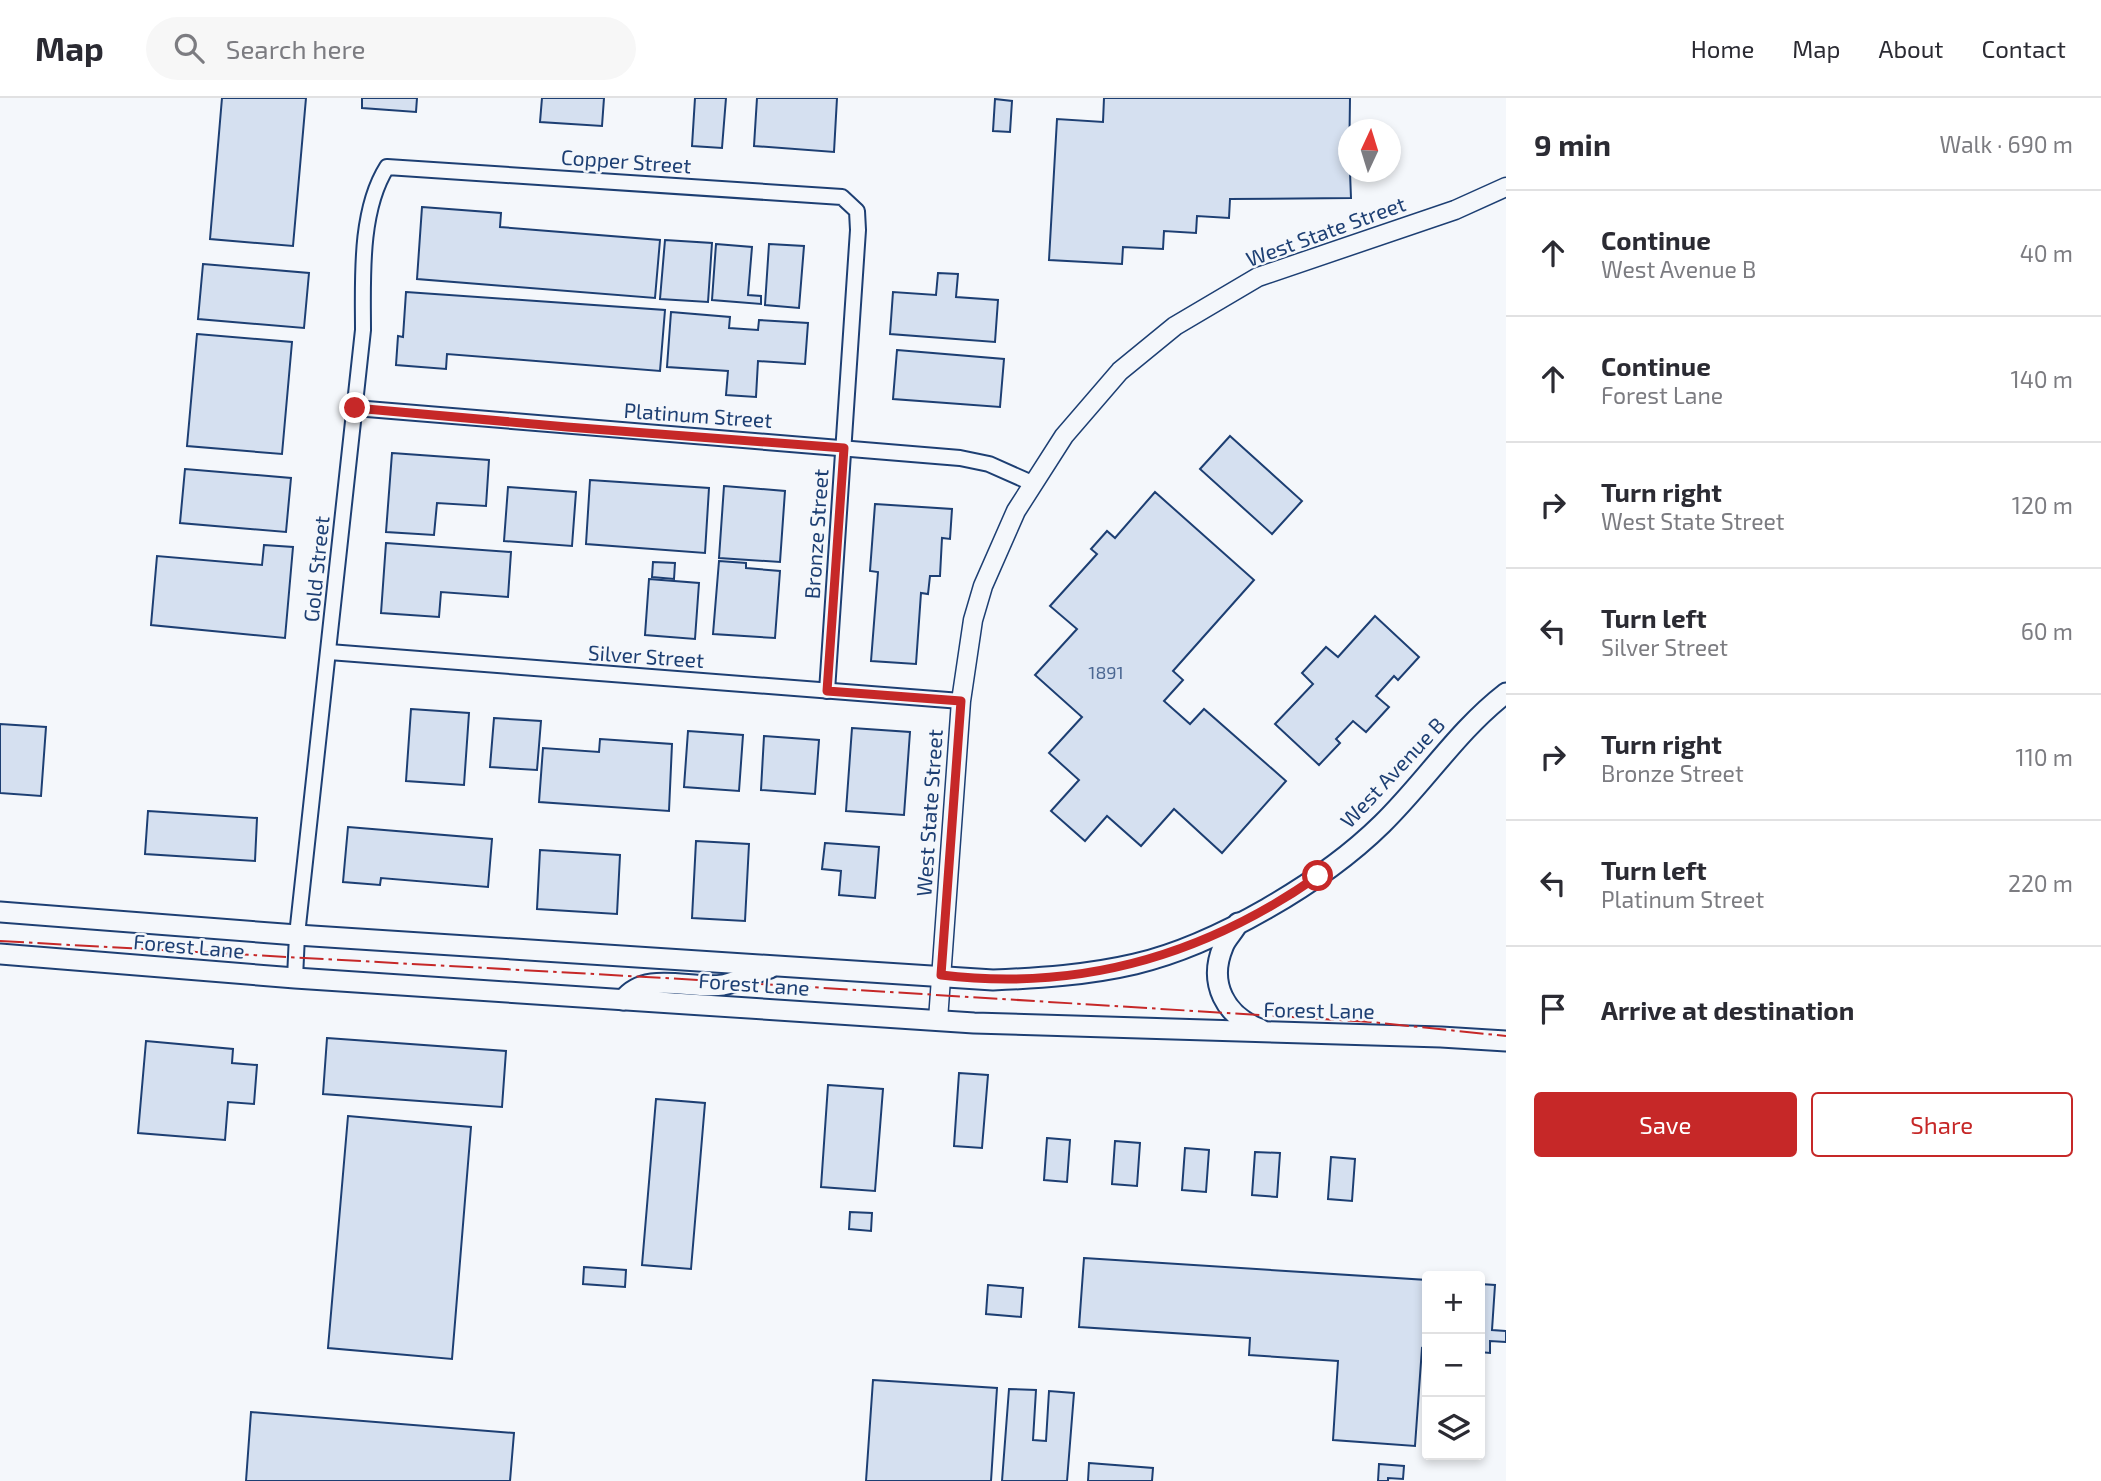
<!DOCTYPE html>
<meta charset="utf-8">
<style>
:root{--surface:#fff;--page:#f7f7f7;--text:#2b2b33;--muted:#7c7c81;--line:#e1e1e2;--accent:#c62828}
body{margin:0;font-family:"Exo 2",sans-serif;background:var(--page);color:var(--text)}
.controls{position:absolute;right:21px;bottom:21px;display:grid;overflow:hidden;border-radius:7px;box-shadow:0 4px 10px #0003}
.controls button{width:63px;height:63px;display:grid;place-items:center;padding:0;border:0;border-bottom:2px solid var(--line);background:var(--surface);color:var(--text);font:35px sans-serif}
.compass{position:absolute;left:1338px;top:21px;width:63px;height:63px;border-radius:50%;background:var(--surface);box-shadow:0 4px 10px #0003;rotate:4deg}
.stop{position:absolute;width:21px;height:21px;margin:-16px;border:5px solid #c62828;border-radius:50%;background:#fff}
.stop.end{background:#c62828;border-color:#fff;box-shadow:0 2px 7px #0008}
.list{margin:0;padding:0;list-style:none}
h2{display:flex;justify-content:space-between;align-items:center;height:91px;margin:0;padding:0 28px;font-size:30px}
h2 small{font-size:23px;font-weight:400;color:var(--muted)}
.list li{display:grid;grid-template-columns:46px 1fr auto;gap:21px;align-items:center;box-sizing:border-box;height:126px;padding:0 28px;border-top:2px solid var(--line)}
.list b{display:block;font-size:26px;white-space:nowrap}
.list p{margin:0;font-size:23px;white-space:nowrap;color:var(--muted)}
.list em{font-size:23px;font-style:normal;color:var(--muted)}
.actions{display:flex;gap:14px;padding:21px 28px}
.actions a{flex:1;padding:16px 0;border:2px solid var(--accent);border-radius:7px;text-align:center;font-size:24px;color:var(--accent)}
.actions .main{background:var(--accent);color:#fff}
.icon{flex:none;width:38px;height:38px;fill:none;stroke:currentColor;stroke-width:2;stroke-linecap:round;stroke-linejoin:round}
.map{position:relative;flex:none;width:1506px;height:1383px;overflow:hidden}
header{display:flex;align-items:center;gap:42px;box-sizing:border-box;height:98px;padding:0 35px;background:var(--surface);border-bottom:2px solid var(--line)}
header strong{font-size:33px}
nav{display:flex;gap:38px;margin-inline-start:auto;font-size:24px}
.search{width:490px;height:63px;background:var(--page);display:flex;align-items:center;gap:18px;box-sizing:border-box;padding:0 24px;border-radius:38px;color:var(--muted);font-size:26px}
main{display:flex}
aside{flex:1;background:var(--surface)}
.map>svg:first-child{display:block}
.building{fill:#d5e0f0;stroke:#1d3f73;stroke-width:2}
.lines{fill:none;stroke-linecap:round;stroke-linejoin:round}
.minor-casing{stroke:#1d3f73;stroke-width:18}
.tertiary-casing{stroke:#1d3f73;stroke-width:21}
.secondary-casing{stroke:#1d3f73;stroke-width:23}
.minor{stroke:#f4f7fb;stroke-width:14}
.tertiary{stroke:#f4f7fb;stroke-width:18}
.secondary{stroke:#f4f7fb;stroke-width:19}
.power{stroke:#c62828;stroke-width:2;stroke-dasharray:24 5 3.5 5;stroke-linecap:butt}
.route{stroke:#c62828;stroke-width:9}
.labels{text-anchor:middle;stroke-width:5;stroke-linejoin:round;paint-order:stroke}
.number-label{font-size:18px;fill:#4b6792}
.street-label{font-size:21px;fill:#1d3f73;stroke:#f4f7fb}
</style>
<header>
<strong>Map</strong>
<div class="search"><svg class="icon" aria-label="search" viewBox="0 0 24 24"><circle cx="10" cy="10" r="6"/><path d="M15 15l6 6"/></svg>Search here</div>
<nav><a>Home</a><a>Map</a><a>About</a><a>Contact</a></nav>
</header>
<main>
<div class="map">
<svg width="1506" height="1383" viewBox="0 0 1506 1383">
<rect width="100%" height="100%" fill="#f4f7fb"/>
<g class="building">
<polygon points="222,0 306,0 293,148 210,141"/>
<polygon points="362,0 417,0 416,14 362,10"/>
<polygon points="542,0 604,0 602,28 540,24"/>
<polygon points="695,0 726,0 722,50 692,48"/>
<polygon points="757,0 837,0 834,54 754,48"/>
<polygon points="1104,0 1350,0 1349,74 1350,74 1351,100 1230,101 1229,120 1197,118 1196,135 1164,133 1163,151 1123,149 1122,166 1049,162 1057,21 1103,24"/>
<polygon points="995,1 1012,3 1010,34 993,33"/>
<polygon points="422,109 501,115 500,129 660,142 655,200 417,181"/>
<polygon points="665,142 712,145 708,204 660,201"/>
<polygon points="716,146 752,149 748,197 761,198 761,206 712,202"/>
<polygon points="769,146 804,148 799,210 765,207"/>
<polygon points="203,166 309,175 304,230 198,221"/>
<polygon points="938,175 958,176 956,199 998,202 995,244 890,236 893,194 936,197"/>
<polygon points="406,194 665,212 660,273 447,256 446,271 396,267 398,238 403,239"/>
<polygon points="671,214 730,219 729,230 758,232 759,222 808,225 805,266 758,263 756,299 726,297 728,273 667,269"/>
<polygon points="197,236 292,244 282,356 187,348"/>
<polygon points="897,252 1004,261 1000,309 893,301"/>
<polygon points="1230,338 1302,403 1272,436 1200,371"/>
<polygon points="392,355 489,362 486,408 437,405 434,437 386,434"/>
<polygon points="185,371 291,380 286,434 180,425"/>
<polygon points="590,382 709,390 705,455 586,446"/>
<polygon points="724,388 785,393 780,464 719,460"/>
<polygon points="508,389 576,394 572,448 504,443"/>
<polygon points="1155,394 1254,482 1173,573 1183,582 1164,603 1190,626 1204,611 1286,683 1222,755 1174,711 1141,748 1107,718 1085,743 1051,713 1079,682 1049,655 1082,619 1035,577 1077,531 1050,508 1097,456 1091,451 1107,433 1115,440"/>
<polygon points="875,406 952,411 950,441 942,440 940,478 930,478 928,496 921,495 916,566 871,563 878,474 870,473"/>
<polygon points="386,445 511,454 508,499 441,494 439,519 381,515"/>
<polygon points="264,447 293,449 285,540 151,527 157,458 262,467"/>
<polygon points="719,463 746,465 746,470 780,473 775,540 713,536"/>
<polygon points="653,464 675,465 674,481 652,479"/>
<polygon points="649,481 699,485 695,541 645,537"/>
<polygon points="1375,518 1419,559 1398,582 1394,578 1376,598 1389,609 1366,634 1353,623 1336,641 1340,645 1319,667 1275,626 1313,586 1302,575 1326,549 1338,559"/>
<polygon points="411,611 469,615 464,687 406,683"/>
<polygon points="494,620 541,623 537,672 490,669"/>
<polygon points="0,626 46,629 41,698 0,695"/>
<polygon points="852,630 910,634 904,717 846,713"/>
<polygon points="688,633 743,637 739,693 684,689"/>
<polygon points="764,638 819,642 815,696 761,692"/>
<polygon points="600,641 672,646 669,713 539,704 543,650 599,654"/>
<polygon points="148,713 257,720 255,763 145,756"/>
<polygon points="348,729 492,741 488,789 381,780 380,787 343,784"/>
<polygon points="696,743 749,746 745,823 692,820"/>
<polygon points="825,745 879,749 875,800 839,797 841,773 822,771"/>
<polygon points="540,752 620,757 617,816 537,811"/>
<polygon points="327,940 506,953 502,1009 323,996"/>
<polygon points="146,943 233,951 232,965 257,967 254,1006 228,1004 225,1042 138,1035"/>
<polygon points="959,975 988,977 982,1050 954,1048"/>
<polygon points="828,987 883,991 875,1093 821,1089"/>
<polygon points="656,1001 705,1005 691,1171 642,1167"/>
<polygon points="348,1018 471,1029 452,1261 328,1250"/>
<polygon points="1047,1040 1070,1042 1067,1084 1044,1082"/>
<polygon points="1115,1043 1140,1045 1137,1088 1112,1086"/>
<polygon points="1185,1050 1209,1052 1206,1094 1182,1092"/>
<polygon points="1255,1054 1280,1055 1277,1099 1252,1097"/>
<polygon points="1331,1059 1355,1061 1352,1103 1328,1101"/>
<polygon points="850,1114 872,1115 871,1133 849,1131"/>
<polygon points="1084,1160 1427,1182 1427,1251 1422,1250 1415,1348 1333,1342 1338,1263 1249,1257 1250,1240 1079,1229"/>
<polygon points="584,1169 626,1172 625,1189 583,1186"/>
<polygon points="1480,1186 1495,1187 1492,1232 1506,1233 1506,1244 1490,1243 1490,1255 1480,1254"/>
<polygon points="988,1187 1023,1190 1021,1219 986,1216"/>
<polygon points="873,1282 997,1290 991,1383 866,1383"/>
<polygon points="1009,1291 1036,1292 1033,1342 1046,1343 1049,1293 1074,1295 1067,1383 1002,1383"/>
<polygon points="251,1314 514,1335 510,1383 246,1383"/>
<polygon points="1089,1365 1153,1370 1152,1383 1088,1383"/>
<polygon points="1379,1366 1404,1368 1403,1381 1388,1380 1388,1383 1378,1383"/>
</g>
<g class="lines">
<defs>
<g id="minor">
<polyline points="355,310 960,360 989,366 1034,386"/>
<polyline points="329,554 961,603"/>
<path d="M295,880L297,837L363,232C363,182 359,113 387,69L842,99L857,113L858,132L827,593"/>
</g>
<polyline id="tertiary" points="938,922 961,603 973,522 983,488 1016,413 1064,338 1120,273 1175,228 1258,179 1455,112 1506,89"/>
<g id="secondary">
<path d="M0,814L297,837L993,882C1040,880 1088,877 1135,866C1216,847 1323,784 1382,726C1425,684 1458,632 1506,595"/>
<path d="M1238,825C1234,834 1226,840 1223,849C1208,885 1225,918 1260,931"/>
<polyline points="0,856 295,880 974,925 1441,939 1506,943"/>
<path d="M623,902C646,872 690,892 723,887C738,884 755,875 770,870"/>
</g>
</defs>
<use href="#minor" class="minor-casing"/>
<use href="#tertiary" class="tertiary-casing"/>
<use href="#secondary" class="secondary-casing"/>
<use href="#minor" class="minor"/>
<use href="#tertiary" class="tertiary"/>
<use href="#secondary" class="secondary"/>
<polyline class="power" points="0,843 665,880 1371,924 1506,938"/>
</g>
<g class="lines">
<path class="route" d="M355,310L567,329L844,350L827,593L961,603L941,877C1079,894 1205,857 1318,778"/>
</g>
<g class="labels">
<g class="number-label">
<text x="1106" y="581">1891</text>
</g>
<g class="street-label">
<text transform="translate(626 64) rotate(4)" y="7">Copper Street</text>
<text transform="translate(1326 134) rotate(-20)" y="7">West State Street</text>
<text transform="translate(698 318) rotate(4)" y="7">Platinum Street</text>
<text transform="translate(817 436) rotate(-86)" y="7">Bronze Street</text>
<text transform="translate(317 471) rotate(-84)" y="7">Gold Street</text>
<text transform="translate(646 559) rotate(4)" y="7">Silver Street</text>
<text transform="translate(1393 675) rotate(-47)" y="7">West Avenue B</text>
<text transform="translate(930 715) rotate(-86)" y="7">West State Street</text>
<text transform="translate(189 849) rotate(5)" y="7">Forest Lane</text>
<text transform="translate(754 887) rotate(4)" y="7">Forest Lane</text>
<text transform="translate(1319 913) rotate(1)" y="7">Forest Lane</text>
</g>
</g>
</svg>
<div class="controls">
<button>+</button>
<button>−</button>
<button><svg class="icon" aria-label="layers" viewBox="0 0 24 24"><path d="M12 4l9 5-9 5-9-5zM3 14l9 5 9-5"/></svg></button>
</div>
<svg class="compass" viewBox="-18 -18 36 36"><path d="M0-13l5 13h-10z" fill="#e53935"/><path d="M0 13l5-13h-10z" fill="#7c7c81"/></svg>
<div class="stop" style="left:1318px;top:778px"></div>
<div class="stop end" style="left:355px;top:310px"></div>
</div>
<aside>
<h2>9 min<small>Walk · 690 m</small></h2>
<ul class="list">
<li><svg class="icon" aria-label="ahead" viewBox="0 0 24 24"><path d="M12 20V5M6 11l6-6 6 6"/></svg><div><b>Continue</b><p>West Avenue B</p></div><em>40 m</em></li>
<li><svg class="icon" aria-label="ahead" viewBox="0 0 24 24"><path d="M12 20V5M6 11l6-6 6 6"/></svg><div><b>Continue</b><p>Forest Lane</p></div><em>140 m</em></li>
<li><svg class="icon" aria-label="right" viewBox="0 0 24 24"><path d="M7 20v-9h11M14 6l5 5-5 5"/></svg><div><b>Turn right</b><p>West State Street</p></div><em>120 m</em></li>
<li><svg class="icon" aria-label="left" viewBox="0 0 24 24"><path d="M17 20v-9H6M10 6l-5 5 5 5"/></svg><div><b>Turn left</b><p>Silver Street</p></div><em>60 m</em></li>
<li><svg class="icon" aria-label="right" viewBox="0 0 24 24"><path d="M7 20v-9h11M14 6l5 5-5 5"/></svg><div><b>Turn right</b><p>Bronze Street</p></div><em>110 m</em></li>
<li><svg class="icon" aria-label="left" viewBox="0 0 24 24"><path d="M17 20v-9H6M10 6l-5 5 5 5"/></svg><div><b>Turn left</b><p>Platinum Street</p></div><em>220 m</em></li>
<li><svg class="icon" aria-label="arrive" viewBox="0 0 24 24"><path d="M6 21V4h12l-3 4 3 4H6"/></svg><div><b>Arrive at destination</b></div></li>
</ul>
<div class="actions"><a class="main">Save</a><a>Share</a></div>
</aside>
</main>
